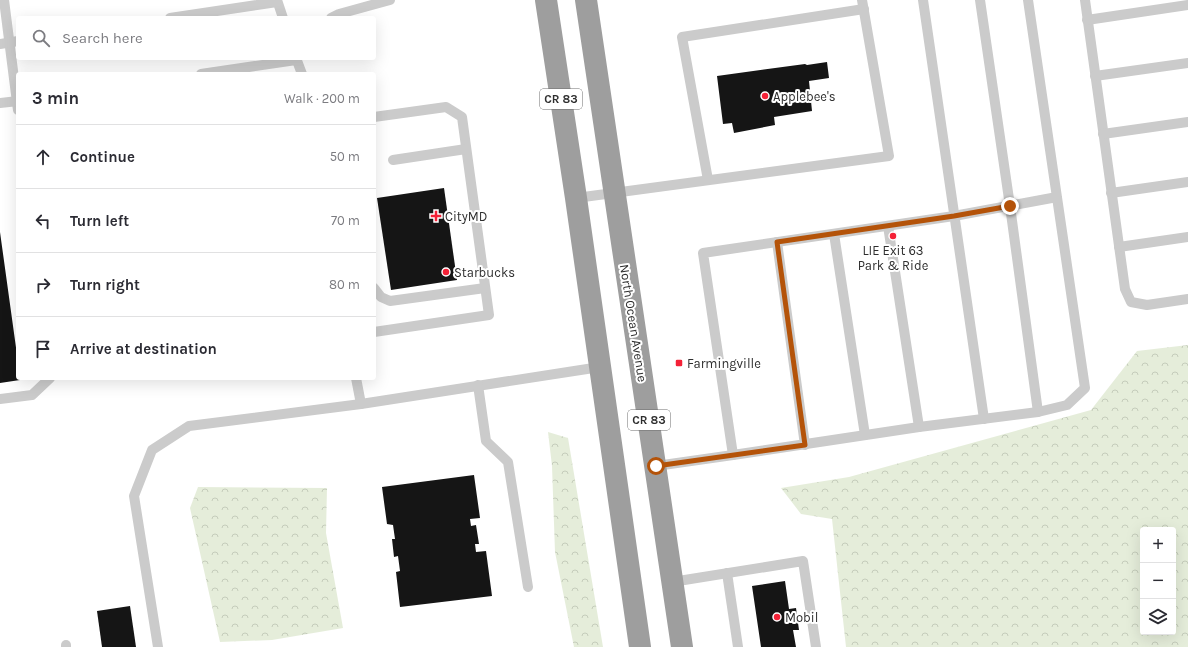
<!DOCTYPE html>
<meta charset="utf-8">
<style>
:root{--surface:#fff;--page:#f2f2f3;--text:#2b2b33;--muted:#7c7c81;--line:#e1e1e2}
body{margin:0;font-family:Karla,sans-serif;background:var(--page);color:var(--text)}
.controls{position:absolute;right:12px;bottom:12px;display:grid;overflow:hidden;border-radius:4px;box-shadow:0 4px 16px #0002}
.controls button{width:36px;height:36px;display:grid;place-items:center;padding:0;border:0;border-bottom:1px solid var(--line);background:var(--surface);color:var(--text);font:20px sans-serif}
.stop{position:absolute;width:12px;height:12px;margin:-9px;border:3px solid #b45309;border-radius:50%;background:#fff}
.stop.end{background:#b45309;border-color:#fff;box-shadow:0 1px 4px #0008}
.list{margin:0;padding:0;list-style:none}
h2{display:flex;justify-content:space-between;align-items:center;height:52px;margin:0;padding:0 16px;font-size:17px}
h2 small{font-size:13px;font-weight:400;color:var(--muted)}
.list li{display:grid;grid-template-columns:26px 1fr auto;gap:12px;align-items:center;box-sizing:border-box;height:64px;padding:0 16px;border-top:1px solid var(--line)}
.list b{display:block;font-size:15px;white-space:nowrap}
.list em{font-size:13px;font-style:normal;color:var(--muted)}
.icon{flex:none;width:22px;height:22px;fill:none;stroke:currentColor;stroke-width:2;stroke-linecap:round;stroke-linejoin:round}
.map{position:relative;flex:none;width:1188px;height:647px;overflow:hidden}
.search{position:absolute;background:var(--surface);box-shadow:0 4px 16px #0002;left:16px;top:16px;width:360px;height:44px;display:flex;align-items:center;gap:10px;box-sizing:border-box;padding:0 14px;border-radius:4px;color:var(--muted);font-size:15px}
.panel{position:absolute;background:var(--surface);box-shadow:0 4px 16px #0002;left:16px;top:72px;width:360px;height:308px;border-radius:4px}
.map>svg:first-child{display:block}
.forest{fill:url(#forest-crowns);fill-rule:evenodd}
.building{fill:#151515}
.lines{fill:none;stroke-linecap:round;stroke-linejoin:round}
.service{stroke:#cbcbcb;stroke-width:10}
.trunk{stroke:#9e9e9e;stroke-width:22}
.route{stroke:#b45309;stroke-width:5}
.poi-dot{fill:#f42137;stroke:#fff;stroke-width:1.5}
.labels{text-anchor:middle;stroke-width:4;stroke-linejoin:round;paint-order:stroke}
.shield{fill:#fff;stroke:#6d6d6d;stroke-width:1}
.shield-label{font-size:12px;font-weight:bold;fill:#2e2e2e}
.poi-label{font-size:13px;fill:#2e2e2e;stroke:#fff;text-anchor:start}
.street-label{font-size:13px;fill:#2e2e2e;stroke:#fff}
</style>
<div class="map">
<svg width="1188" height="647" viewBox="0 0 1188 647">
<defs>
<pattern id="forest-crowns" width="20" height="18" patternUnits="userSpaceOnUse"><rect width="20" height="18" fill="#e5edda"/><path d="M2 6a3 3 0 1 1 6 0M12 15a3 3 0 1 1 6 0" fill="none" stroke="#c5ccbb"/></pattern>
</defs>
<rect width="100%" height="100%" fill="#fff"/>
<g class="forest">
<path d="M1188,345V647H846L832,519L801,514L781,488L849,477L1091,410L1137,351ZM1143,530H1173V632H1143Z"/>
<polygon points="548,432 568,438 603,647 574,647 555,552 552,466"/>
<polygon points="198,487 327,488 326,533 343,628 272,640 220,642 190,508"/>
</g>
<g class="building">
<polygon points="827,62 829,78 809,81 812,111 774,117 775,125 734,133 732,123 723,124 717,76 805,64 807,65"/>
<polygon points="444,188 457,280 391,290 377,198"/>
<polygon points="0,232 18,362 18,378 20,378 20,380 0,383"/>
<polygon points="474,475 480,518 470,519 471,526 476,525 479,544 475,544 476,552 486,551 492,596 400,607 396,572 400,571 398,556 394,557 392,539 395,539 393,525 387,524 382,487"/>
<polygon points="785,581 789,609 796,608 799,630 793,630 796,647 761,647 752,586"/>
<polygon points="130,606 136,647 102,647 97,611"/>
</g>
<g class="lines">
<g class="service">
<polyline points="4,0 18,110"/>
<polyline points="277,0 283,18"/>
<polyline points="923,0 984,419"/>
<polyline points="980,0 1010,206 1038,412"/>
<polyline points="1028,0 1085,388 1067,405 1038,412 919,427 733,455 703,253 954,216 1057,197"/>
<polyline points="1085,0 1125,289 1131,302 1147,305 1188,299"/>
<polyline points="170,18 277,2"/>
<polyline points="331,18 339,14 390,0"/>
<polyline points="1087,20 1188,5"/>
<polyline points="0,44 18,41"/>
<polyline points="296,58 302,74"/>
<polyline points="201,74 296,60"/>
<polyline points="1095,76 1188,63"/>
<polyline points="0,103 18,101"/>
<polyline points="374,117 446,107 462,117 489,315 374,332"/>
<polyline points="1103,134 1188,122"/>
<polyline points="393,160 466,149"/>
<polyline points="708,180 682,37 864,9"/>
<polyline points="1111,193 1188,182"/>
<polyline points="576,198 889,156 862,0"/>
<polyline points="888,226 919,427"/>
<polyline points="834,234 865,435"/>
<polyline points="777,242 805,445"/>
<polyline points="1119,247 1188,237"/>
<polyline points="374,288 381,297 390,301 485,288"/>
<polyline points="356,378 361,404 600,367"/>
<polyline points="478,385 486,441 508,462 528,587"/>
<polyline points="0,399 32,395 50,378"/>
<polyline points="656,466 733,455"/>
<polyline points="727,573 738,647"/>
<polyline points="672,582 803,561 816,647"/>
<polyline points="66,645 66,647"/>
<polyline points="158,647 134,496 152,450 189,426 361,404"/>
</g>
<g class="trunk">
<polyline points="546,0 576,198 640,647"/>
<polyline points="586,0 682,647"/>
</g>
</g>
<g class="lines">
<polyline class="route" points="656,466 805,445 777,242 954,216 1010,206"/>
</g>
<g class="poi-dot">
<circle cx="765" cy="96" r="4"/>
<path d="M434 210h4v4h4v4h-4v4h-4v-4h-4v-4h4z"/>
<circle cx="893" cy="236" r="4"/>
<circle cx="446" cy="272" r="4"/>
<rect x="675" y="359" width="8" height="8" rx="2"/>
<circle cx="777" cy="617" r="4"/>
</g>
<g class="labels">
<g class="shield">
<rect x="540" y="89" width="42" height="20" rx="3"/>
<rect x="628" y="410" width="42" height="20" rx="3"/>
</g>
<g class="shield-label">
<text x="561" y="103">CR 83</text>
<text x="649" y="424">CR 83</text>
</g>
<g class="poi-label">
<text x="773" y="101">Applebee's</text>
<text x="445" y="221">CityMD</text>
<text x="893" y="255" text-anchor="middle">LIE Exit 63<tspan x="893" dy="15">Park &amp; Ride</tspan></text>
<text x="454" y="277">Starbucks</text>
<text x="687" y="368">Farmingville</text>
<text x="785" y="622">Mobil</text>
</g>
<g class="street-label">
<text transform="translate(634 323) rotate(81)" y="5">North Ocean Avenue</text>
</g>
</g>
</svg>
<div class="controls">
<button>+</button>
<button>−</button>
<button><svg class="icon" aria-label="layers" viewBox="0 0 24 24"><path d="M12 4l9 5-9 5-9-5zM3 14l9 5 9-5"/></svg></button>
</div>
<div class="stop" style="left:656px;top:466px"></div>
<div class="stop end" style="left:1010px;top:206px"></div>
<div class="search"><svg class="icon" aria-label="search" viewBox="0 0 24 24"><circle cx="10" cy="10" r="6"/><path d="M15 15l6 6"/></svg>Search here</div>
<section class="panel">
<h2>3 min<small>Walk · 200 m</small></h2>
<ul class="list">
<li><svg class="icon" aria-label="ahead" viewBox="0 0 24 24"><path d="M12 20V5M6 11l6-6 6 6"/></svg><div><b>Continue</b></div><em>50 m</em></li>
<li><svg class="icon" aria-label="left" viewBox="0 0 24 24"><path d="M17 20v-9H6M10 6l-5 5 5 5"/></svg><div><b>Turn left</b></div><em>70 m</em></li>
<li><svg class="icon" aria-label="right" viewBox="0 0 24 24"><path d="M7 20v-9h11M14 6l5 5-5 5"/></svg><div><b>Turn right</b></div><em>80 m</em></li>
<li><svg class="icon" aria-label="arrive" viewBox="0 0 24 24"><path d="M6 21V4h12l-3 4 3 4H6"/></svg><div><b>Arrive at destination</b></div></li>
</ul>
</section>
</div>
